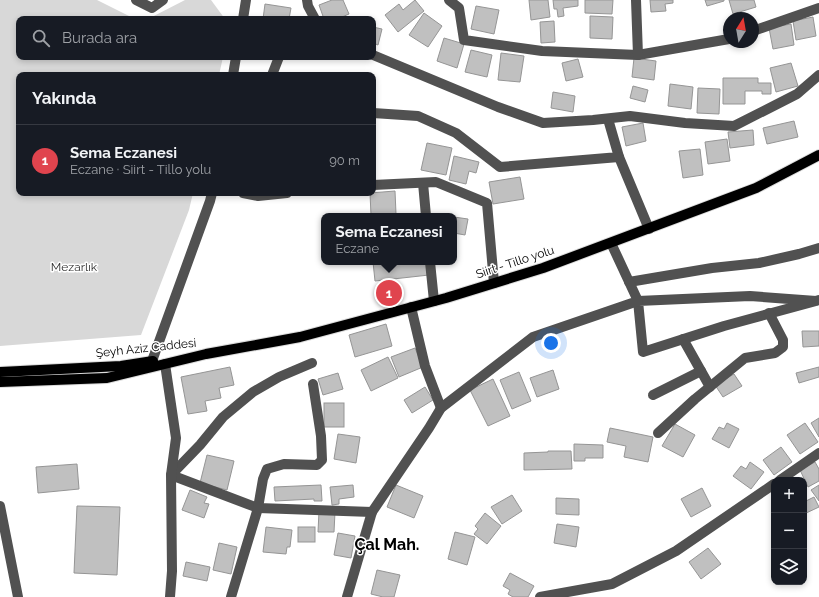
<!DOCTYPE html>
<html lang="tr">
<meta charset="utf-8">
<style>
:root{--surface:#171b24;--page:#20242c;--text:#f1f3f6;--muted:#9ea1a6;--line:#363941;--accent:#ea580c}
body{margin:0;font-family:Raleway,sans-serif;background:var(--page);color:var(--text)}
.controls{position:absolute;right:12px;bottom:12px;display:grid;overflow:hidden;border-radius:8px;box-shadow:0 2px 6px #0003}
.controls button{width:36px;height:36px;display:grid;place-items:center;padding:0;border:0;border-bottom:1px solid var(--line);background:var(--surface);color:var(--text);font:20px sans-serif}
.compass{position:absolute;left:723px;top:12px;width:36px;height:36px;border-radius:50%;background:var(--surface);box-shadow:0 2px 6px #0003;rotate:11deg}
.you{position:absolute;left:551px;top:343px;width:14px;height:14px;margin:-10px;border:3px solid #fff;border-radius:50%;background:#1a73e8;box-shadow:0 0 0 6px #1a73e833}
.badge{display:grid;place-items:center;width:26px;height:26px;border-radius:50%;background:var(--accent);color:#fff;font-size:13px;font-weight:700}
.pin{position:absolute;translate:-50% -50%;border:2px solid #fff;box-shadow:0 1px 4px #0006}
.popup{position:absolute;left:321px;top:213px;width:136px;height:52px;box-sizing:border-box;display:grid;place-content:center;border-radius:8px;background:var(--surface);filter:drop-shadow(0 1px 3px #0005);font-size:13px;white-space:nowrap;color:var(--muted)}
.popup b{font-size:15px;color:var(--text)}
.popup::after{content:'';position:absolute;left:50%;top:100%;margin-left:-8px;border:8px solid transparent;border-top-color:var(--surface)}
.list{margin:0;padding:0;list-style:none}
h2{display:flex;justify-content:space-between;align-items:center;height:52px;margin:0;padding:0 16px;font-size:17px}
h2 small{font-size:13px;font-weight:400;color:var(--muted)}
.list li{display:grid;grid-template-columns:26px 1fr auto;gap:12px;align-items:center;box-sizing:border-box;height:72px;padding:0 16px;border-top:1px solid var(--line)}
.list b{display:block;font-size:15px;white-space:nowrap}
.list p{margin:0;font-size:13px;white-space:nowrap;color:var(--muted)}
.list em{font-size:13px;font-style:normal;color:var(--muted)}
.icon{flex:none;width:22px;height:22px;fill:none;stroke:currentColor;stroke-width:2;stroke-linecap:round;stroke-linejoin:round}
.map{position:relative;flex:none;width:819px;height:597px;overflow:hidden}
.search{position:absolute;background:var(--surface);box-shadow:0 2px 6px #0003;left:16px;top:16px;width:360px;height:44px;display:flex;align-items:center;gap:10px;box-sizing:border-box;padding:0 14px;border-radius:8px;color:var(--muted);font-size:15px}
.panel{position:absolute;background:var(--surface);box-shadow:0 2px 6px #0003;left:16px;top:72px;width:360px;height:124px;border-radius:8px}
.map>svg:first-child{display:block}
.green{fill:#d8d8d8}
.building{fill:#c0c0c0;stroke:#959595}
.lines{fill:none;stroke-linecap:round;stroke-linejoin:round}
.major-casing{stroke:#dbdbdb;stroke-width:12}
.minor{stroke:#515151;stroke-width:10}
.major{stroke:#000;stroke-width:10}
.labels{text-anchor:middle;stroke-width:3;stroke-linejoin:round;paint-order:stroke}
.street-label{font-size:12px;fill:#000;stroke:#fff}
.park-label{font-size:12px;fill:#2f2f2f;stroke:#fff}
.district-label{font-size:16px;font-weight:bold;fill:#000;stroke:#fff}
</style>
<div class="map">
<svg width="819" height="597" viewBox="0 0 819 597">
<rect width="100%" height="100%" fill="#fff"/>
<g class="green">
<polygon points="0,0 97,0 135,19 19,19 19,57 223,57 219,75 19,75 19,193 193,193 189,210 141,335 0,346"/>
<polygon points="185,0 211,0 225,19 148,19"/>
</g>
<g class="building">
<polygon points="332,0 343,0 349,14 342,17 343,19 324,19 319,5"/>
<polygon points="415,0 424,11 398,32 385,15 399,4 403,10"/>
<polygon points="529,0 548,0 550,17 531,20"/>
<polygon points="553,0 578,0 578,6 563,8 564,16 558,17 557,9 554,9"/>
<polygon points="585,0 613,0 612,14 585,13"/>
<polygon points="650,0 673,0 673,3 665,4 666,11 651,12"/>
<polygon points="705,0 724,0 724,1 707,6"/>
<polygon points="729,0 754,0 756,7 733,14"/>
<polygon points="265,4 291,8 289,19 263,19"/>
<polygon points="476,6 499,10 494,34 471,29"/>
<polygon points="424,13 442,26 428,47 409,35"/>
<polygon points="590,16 613,17 612,39 590,38"/>
<polygon points="813,17 816,36 796,40 793,21"/>
<polygon points="554,21 555,42 541,43 540,22"/>
<polygon points="791,24 794,45 773,49 769,28"/>
<polygon points="373,27 382,29 378,45 373,43"/>
<polygon points="444,38 464,44 457,68 437,61"/>
<polygon points="471,50 492,55 487,77 465,72"/>
<polygon points="501,53 524,56 520,82 498,80"/>
<polygon points="634,58 656,61 654,80 632,77"/>
<polygon points="578,59 583,77 566,81 562,63"/>
<polygon points="791,63 798,86 776,92 770,68"/>
<polygon points="723,78 758,78 758,83 771,83 771,94 762,94 762,91 745,91 745,104 723,104"/>
<polygon points="670,84 693,87 691,109 668,106"/>
<polygon points="633,86 648,90 645,102 630,98"/>
<polygon points="698,88 720,89 719,114 697,113"/>
<polygon points="553,92 575,96 573,112 551,108"/>
<polygon points="794,121 798,137 767,144 763,128"/>
<polygon points="643,123 646,141 626,146 622,127"/>
<polygon points="753,130 754,145 730,148 728,132"/>
<polygon points="727,139 730,161 708,164 705,142"/>
<polygon points="427,143 452,148 446,175 421,170"/>
<polygon points="700,149 703,175 683,178 679,151"/>
<polygon points="454,156 479,162 476,173 469,171 466,184 449,180"/>
<polygon points="520,177 524,199 493,204 489,182"/>
<polygon points="395,191 396,214 371,215 370,193"/>
<polygon points="454,217 468,219 465,235 454,233"/>
<polygon points="373,262 428,262 429,275 375,281"/>
<polygon points="386,324 392,346 355,357 349,335"/>
<polygon points="802,331 819,331 819,346 803,347"/>
<polygon points="415,348 423,367 399,377 391,357"/>
<polygon points="388,357 398,378 371,391 361,370"/>
<polygon points="230,367 234,385 219,388 221,398 205,401 207,411 188,414 181,377"/>
<polygon points="819,367 819,377 799,383 796,373"/>
<polygon points="553,370 559,389 537,397 530,378"/>
<polygon points="519,372 531,401 512,409 500,380"/>
<polygon points="338,373 343,389 323,395 318,379"/>
<polygon points="734,374 742,386 723,397 715,385"/>
<polygon points="493,379 510,416 488,426 470,390"/>
<polygon points="425,387 433,400 412,413 404,400"/>
<rect x="324" y="403" width="20" height="24"/>
<polygon points="819,418 819,437 811,423"/>
<polygon points="727,423 739,429 729,448 712,439 719,427 724,429"/>
<polygon points="805,423 818,442 800,454 787,435"/>
<polygon points="675,424 695,435 683,457 662,446"/>
<polygon points="610,428 653,437 648,462 624,457 626,446 607,442"/>
<polygon points="338,434 360,437 356,463 334,459"/>
<polygon points="574,444 603,445 603,458 585,458 585,461 574,461"/>
<polygon points="781,447 792,462 774,475 763,460"/>
<polygon points="548,451 571,451 572,469 524,470 524,453 548,452"/>
<polygon points="207,455 234,461 227,490 200,483"/>
<polygon points="750,462 764,472 751,489 733,476 741,466 746,469"/>
<polygon points="815,462 819,469 819,481 808,487 800,470"/>
<polygon points="77,464 79,489 38,493 36,467"/>
<polygon points="321,485 322,501 314,501 314,499 275,501 274,487"/>
<polygon points="353,485 354,497 339,499 339,504 332,505 330,487"/>
<polygon points="396,485 423,496 414,518 387,507"/>
<polygon points="819,485 819,501 811,490"/>
<polygon points="702,488 711,506 691,517 681,499"/>
<polygon points="190,490 207,497 204,503 209,504 204,518 182,510"/>
<polygon points="512,495 522,511 502,524 491,507"/>
<polygon points="804,497 806,501 814,497 819,507 804,514"/>
<polygon points="556,498 579,499 579,515 556,514"/>
<polygon points="77,506 120,507 117,575 74,573"/>
<polygon points="319,511 335,512 334,532 318,532"/>
<polygon points="485,513 501,526 487,544 474,534 478,529 475,526"/>
<polygon points="557,524 579,527 576,547 554,543"/>
<polygon points="266,527 292,530 290,547 287,547 286,554 263,552"/>
<rect x="298" y="527" width="17" height="15"/>
<polygon points="455,532 475,537 467,565 448,559"/>
<polygon points="338,533 355,536 351,558 334,555"/>
<polygon points="219,543 237,547 231,574 213,570"/>
<polygon points="708,548 721,564 701,579 689,562"/>
<polygon points="186,562 210,567 207,581 183,576"/>
<polygon points="377,570 400,575 394,597 383,597 371,594"/>
<polygon points="510,573 534,586 528,597 513,597 508,594 510,590 503,586"/>
</g>
<g class="lines">
<defs>
<g id="major">
<polyline points="0,372 121,366 153,361"/>
<polyline points="0,382 107,378 206,354 300,337 446,298 543,268 756,188 819,155"/>
</g>
</defs>
<use href="#major" class="major-casing"/>
<g class="minor">
<polyline points="136,0 152,8 163,0"/>
<polyline points="307,0 308,6 315,19"/>
<polyline points="449,0 459,8 464,40 542,51 638,55 729,39"/>
<polyline points="636,0 638,55"/>
<polyline points="243,19 246,0"/>
<polyline points="753,31 819,8"/>
<polyline points="373,55 498,107 543,123 593,120 630,116 685,123 734,126 797,94 819,75"/>
<polyline points="233,75 236,57"/>
<polyline points="272,75 279,57"/>
<polyline points="373,113 418,116 456,133 500,167 619,157 608,119"/>
<polyline points="619,157 649,229"/>
<polyline points="423,183 426,216"/>
<polyline points="373,185 436,182 487,203 494,283"/>
<polyline points="243,193 258,196 287,193"/>
<polyline points="430,262 434,301"/>
<polyline points="629,282 712,268 759,263 799,254 819,248"/>
<polyline points="816,301 750,296 638,301 643,352 724,326 816,301 819,300"/>
<polyline points="411,307 425,366 441,408"/>
<polyline points="683,339 710,387"/>
<polyline points="152,361 210,201 212,193"/>
<polyline points="312,363 279,377 253,392 223,417 200,445 171,475 258,508 372,512 429,428 441,408 533,337 638,301 611,243"/>
<polyline points="165,364 176,438 171,475 172,571 170,597"/>
<polyline points="653,395 701,371"/>
<polyline points="658,433 695,399 745,358 775,353 783,347 783,340 769,313"/>
<polyline points="780,480 819,453"/>
<polyline points="0,506 18,597"/>
<polyline points="231,597 258,508 263,479 267,469 284,464 317,465 322,460 321,436 313,384"/>
<polyline points="347,597 372,512"/>
<polyline points="540,597 612,584 676,551 774,484"/>
</g>
<use href="#major" class="major"/>
</g>
<g class="labels">
<g class="street-label">
<text transform="translate(515 262) rotate(-18)" y="4">Siirt - Tillo yolu</text>
<text transform="translate(146 348) rotate(-6)" y="4">Şeyh Aziz Caddesi</text>
</g>
<g class="park-label">
<text x="74" y="271">Mezarlık</text>
</g>
<g class="district-label">
<text x="387" y="550">Çal Mah.</text>
</g>
</g>
</svg>
<div class="controls">
<button>+</button>
<button>−</button>
<button><svg class="icon" aria-label="layers" viewBox="0 0 24 24"><path d="M12 4l9 5-9 5-9-5zM3 14l9 5 9-5"/></svg></button>
</div>
<svg class="compass" viewBox="-18 -18 36 36"><path d="M0-13l5 13h-10z" fill="#e53935"/><path d="M0 13l5-13h-10z" fill="#9ea1a6"/></svg>
<div class="you"></div>
<div class="pin badge" style="left:389px;top:293px;background:#e0444e">1</div>
<div class="popup"><b>Sema Eczanesi</b>Eczane</div>
<div class="search"><svg class="icon" aria-label="search" viewBox="0 0 24 24"><circle cx="10" cy="10" r="6"/><path d="M15 15l6 6"/></svg>Burada ara</div>
<section class="panel">
<h2>Yakında<small></small></h2>
<ul class="list">
<li><span class="badge" style="background:#e0444e">1</span><div><b>Sema Eczanesi</b><p>Eczane · Siirt - Tillo yolu</p></div><em>90 m</em></li>
</ul>
</section>
</div>
